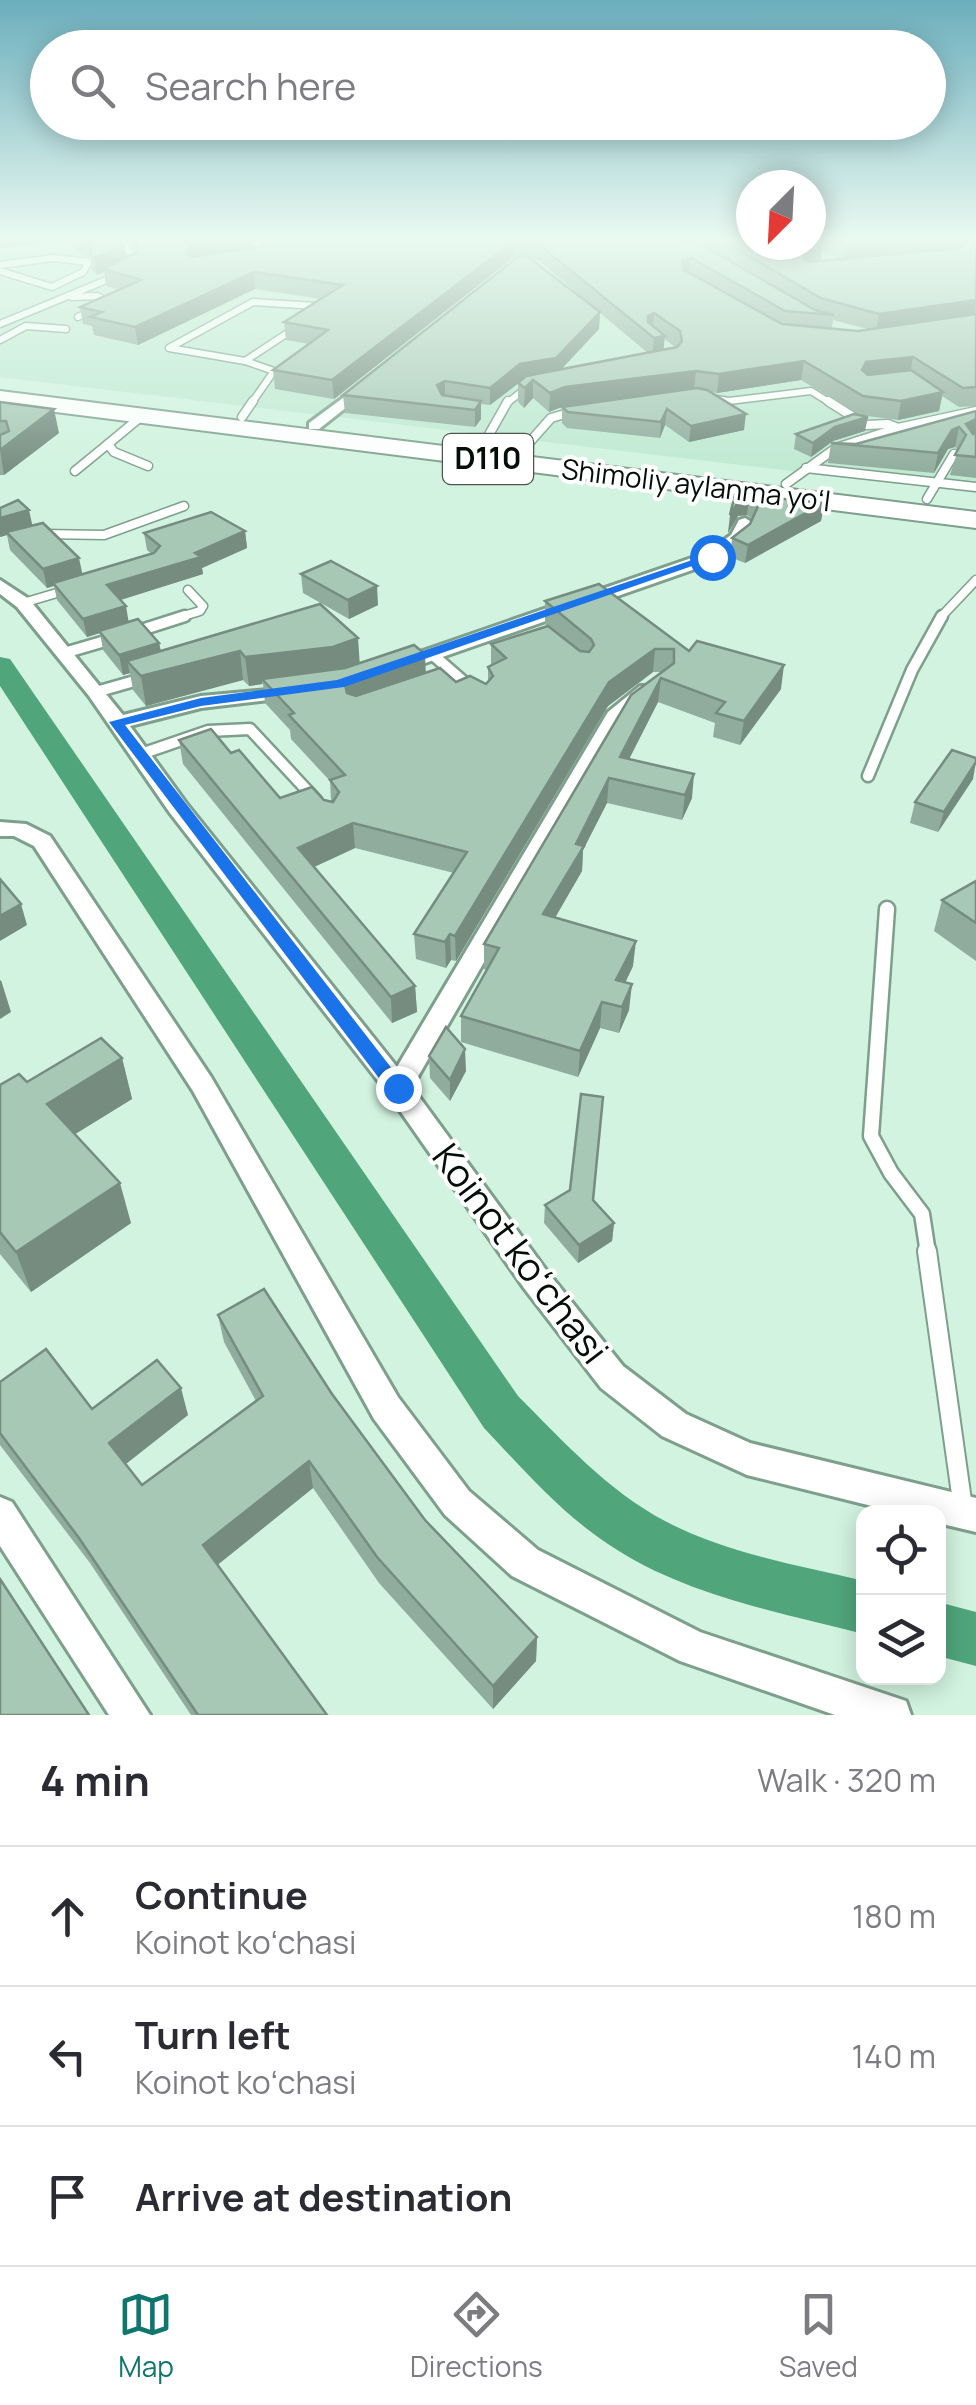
<!DOCTYPE html>
<meta charset="utf-8">
<style>
:root{--surface:#fff;--page:#f7f7f7;--text:#2b2b33;--muted:#7c7c81;--line:#e1e1e2;--accent:#0f766e}
body{margin:0;font-family:Manrope,sans-serif;background:var(--page);color:var(--text)}
.controls{position:absolute;right:30px;bottom:30px;display:grid;overflow:hidden;border-radius:20px;box-shadow:0 5px 25px #0003}
.controls button{width:90px;height:90px;display:grid;place-items:center;padding:0;border:0;border-bottom:2px solid var(--line);background:var(--surface);color:var(--text);font:50px sans-serif}
.compass{position:absolute;left:736px;top:170px;width:90px;height:90px;border-radius:50%;background:var(--surface);box-shadow:0 5px 25px #0003;rotate:204deg}
.stop{position:absolute;width:30px;height:30px;margin:-22px;border:8px solid #1a73e8;border-radius:50%;background:#fff}
.stop.end{background:#1a73e8;border-color:#fff;box-shadow:0 2px 10px #0008}
.list{margin:0;padding:0;list-style:none}
h2{display:flex;justify-content:space-between;align-items:center;height:130px;margin:0;padding:0 40px;font-size:42px}
h2 small{font-size:32px;font-weight:400;color:var(--muted)}
.list li{display:grid;grid-template-columns:65px 1fr auto;gap:30px;align-items:center;box-sizing:border-box;height:140px;padding:0 40px;border-top:2px solid var(--line)}
.list b{display:block;font-size:38px;white-space:nowrap}
.list p{margin:0;font-size:32px;white-space:nowrap;color:var(--muted)}
.list em{font-size:32px;font-style:normal;color:var(--muted)}
.icon{flex:none;width:55px;height:55px;fill:none;stroke:currentColor;stroke-width:2;stroke-linecap:round;stroke-linejoin:round}
.map{position:relative;flex:none;width:976px;height:1715px;overflow:hidden}
.search{position:absolute;background:var(--surface);box-shadow:0 5px 25px #0003;left:30px;right:30px;top:30px;height:110px;display:flex;align-items:center;gap:25px;box-sizing:border-box;padding:0 35px;border-radius:55px;color:var(--muted);font-size:38px}
.sheet{height:550px;background:var(--surface)}
nav{display:flex;justify-content:space-around;align-items:center;box-sizing:border-box;height:140px;border-top:2px solid var(--line);background:var(--surface);font-size:28px;color:var(--muted)}
nav a{display:grid;justify-items:center;gap:5px}
nav .on{color:var(--accent)}
.map>svg:first-child{display:block}
.built{fill:#bfe9d1}
.lines{fill:none;stroke-linecap:round;stroke-linejoin:round}
.canal{fill:#50a57b;fill-rule:evenodd}
.service-far4-casing{stroke:#7e9f8c;stroke-width:9}
.service-far3-casing{stroke:#7e9f8c;stroke-width:11}
.service-far2-casing{stroke:#7e9f8c;stroke-width:15}
.service-far1-casing{stroke:#7e9f8c;stroke-width:19}
.service-casing{stroke:#7e9f8c;stroke-width:22}
.minor-casing{stroke:#7e9f8c;stroke-width:6}
.primary-casing{stroke:#7e9f8c;stroke-width:4}
.service-far4{stroke:#fff;stroke-width:6}
.service-far3{stroke:#fff;stroke-width:8}
.service-far2{stroke:#fff;stroke-width:10}
.service-far1{stroke:#fff;stroke-width:14}
.service{stroke:#fff;stroke-width:18}
.minor{fill:#fff;fill-rule:evenodd}
.primary{fill:#fff;fill-rule:evenodd}
.wall{fill:#90ac9c;fill-rule:evenodd}
.shaded-wall{fill:#758c7f}
.building{fill:#a7c8b5;stroke:#758c7f;stroke-width:2.5}
.route{fill:#1a73e8}
.labels{text-anchor:middle;stroke-width:8;stroke-linejoin:round;paint-order:stroke}
.far-street-label{font-size:28px;fill:#040e08;stroke:#fff}
.shield{fill:#fff;stroke:#4f5652;stroke-width:2.5}
.shield-label{font-size:30px;font-weight:bold;fill:#040e08}
.near-street-label{font-size:38px;fill:#040e08;stroke:#fff}
</style>
<div class="map">
<svg width="976" height="1715" viewBox="0 0 976 1715">
<rect width="100%" height="100%" fill="#d1f3df"/>
<polygon class="built" points="0,237 751,237 751,245 811,245 811,237 976,237 976,493 0,377"/>
<g class="lines">
<g class="canal">
<path d="M0,657L10,659L518,1396C563,1441 608,1491 665,1521C725,1553 797,1565 864,1581V1634C778,1612 683,1595 608,1544C561,1513 523,1469 484,1428L0,686Z"/>
<polygon points="938,1602 976,1612 976,1666 938,1656"/>
</g>
<defs>
<g id="service-far4">
<polyline points="118,237 133,257 132,267"/>
<polyline points="249,237 264,252 262,255"/>
<polyline points="0,265 53,258 89,262 83,272 52,287 0,271"/>
<polyline points="72,297 97,296 110,302 78,317"/>
<polyline points="0,324 116,276"/>
<polyline points="0,340 26,326 66,329"/>
<polyline points="245,361 169,348 253,302 315,306 319,312"/>
<polyline points="710,398 729,401 811,391 832,404"/>
<polyline points="251,404 274,371 245,361 295,328"/>
<polyline points="506,404 530,385"/>
</g>
<g id="service-far3">
<polyline points="828,401 866,425 888,424 898,428"/>
<polyline points="143,415 108,444 114,452 148,466"/>
<polyline points="242,417 253,401"/>
<polyline points="482,447 508,401"/>
<polyline points="521,452 551,418 572,412"/>
<polyline points="806,468 976,487"/>
<polyline points="75,471 108,444"/>
<polyline points="786,484 836,448 898,428 976,411"/>
<polyline points="927,499 954,454"/>
<polyline points="43,534 104,535 184,506"/>
<polyline points="23,603 67,590"/>
<polyline points="177,618 200,611 203,606 188,590"/>
<polyline points="940,618 976,580"/>
</g>
<g id="service-far2">
<polyline points="135,632 185,616"/>
<polyline points="64,653 112,639"/>
<polyline points="433,655 471,688"/>
<polyline points="96,692 145,678"/>
<polyline points="141,754 208,731 250,729 316,800"/>
<polyline points="868,776 912,670 942,616"/>
</g>
<polyline id="service-far1" points="887,909 871,1136 891,1173 922,1214 928,1253"/>
<polyline id="service" points="927,1251 963,1508"/>
<g id="minor">
<polygon points="366,381 371,382 371,388 319,429 309,429 309,423"/>
<polygon points="745,518 753,523 744,541 718,561 405,670 391,670 389,666 391,662 706,553 731,535 739,520"/>
<polygon points="0,580 29,599 123,715 201,696 301,687 304,691 294,697 201,708 130,726 186,803 397,1067 608,712 640,686 654,686 657,690 654,694 626,716 412,1087 546,1270 623,1366 686,1414 750,1443 976,1498 976,1532 938,1523 938,1512 896,1512 747,1475 662,1436 601,1388 524,1288 389,1095 170,813 89,696 17,607 0,594"/>
<polygon points="0,822 26,824 50,836 211,1077 398,1397 469,1491 538,1550 700,1632 906,1701 911,1715 835,1715 680,1661 512,1576 445,1515 374,1419 193,1091 34,846 14,836 0,836"/>
<polygon points="0,1497 12,1502 150,1715 109,1715 0,1546"/>
</g>
<polygon id="primary" points="0,391 976,512 976,528 0,405"/>
</defs>
<use href="#service-far4" class="service-far4-casing"/>
<use href="#service-far3" class="service-far3-casing"/>
<use href="#service-far2" class="service-far2-casing"/>
<use href="#service-far1" class="service-far1-casing"/>
<use href="#service" class="service-casing"/>
<use href="#minor" class="minor-casing"/>
<use href="#primary" class="primary-casing"/>
<use href="#service-far4" class="service-far4"/>
<use href="#service-far3" class="service-far3"/>
<use href="#service-far2" class="service-far2"/>
<use href="#service-far1" class="service-far1"/>
<use href="#service" class="service"/>
<use href="#minor" class="minor"/>
<use href="#primary" class="primary"/>
</g>
<g class="wall">
<path d="M0,237H118L125,258L137,252L126,237H252L253,248L263,246L264,244L256,237H751L811,245V237H976V406L959,407L942,396L939,411L898,420L860,415L801,380L717,393L711,392L744,430L689,442L665,425L660,438L567,428L562,423V407L631,398L564,406L549,412L533,398L524,408L518,402V383L520,382L490,405L481,404V419L475,427L345,413L343,395L517,258L514,257L334,399L275,389L273,370L309,344L286,340L284,322L321,299L255,289L138,345L94,335L92,326L83,324L80,307L119,290L106,286L104,272L97,275L92,270L90,257L80,254L68,240ZM822,250L839,260L820,261ZM530,259L538,260L600,312ZM600,313L648,353L561,369L599,329ZM833,320L868,329L858,331L832,328ZM664,338L667,341L677,348L663,350Z"/>
<polygon points="0,402 59,433 4,475 0,475"/>
<polygon points="976,411 976,478 950,475 958,450 955,447 948,449 934,473 828,463 831,443 856,444"/>
<polygon points="865,431 833,441 811,457 794,449 796,434"/>
<polygon points="735,494 824,503 821,521 745,563 730,557 732,538 750,524 752,519 747,515 738,516 728,533"/>
<polygon points="0,508 32,526 83,574 152,554 147,550 144,533 245,531 247,548 202,568 203,574 120,600 129,622 159,643 161,651 320,604 360,663 426,672 456,682 486,684 488,682 488,667 491,666 491,644 547,626 545,624 545,601 689,651 781,689 740,745 713,737 715,723 658,702 629,759 692,798 682,820 607,803 583,850 582,871 555,918 633,966 625,983 629,1010 619,1033 600,1028 578,1077 461,1042 461,1016 487,970 484,969 484,944 661,672 653,672 608,706 456,961 451,960 446,968 416,959 414,934 454,873 355,848 314,867 415,986 417,1012 392,1023 183,764 179,740 231,753 280,798 331,801 330,781 291,739 290,730 265,703 263,684 249,686 243,680 146,706 133,690 130,673 123,675 103,650 100,633 87,637 57,600 54,586 47,588 10,550 7,535 0,537"/>
<polygon points="301,574 378,605 349,619 303,593"/>
<polygon points="973,779 938,832 910,823 915,802"/>
<polygon points="976,881 976,961 934,931 942,900"/>
<polygon points="429,1056 466,1071 450,1101 430,1078"/>
<polygon points="122,1058 132,1099 75,1134 131,1223 31,1292 0,1254 0,1085 27,1082"/>
<polygon points="593,1200 614,1223 612,1241 578,1263 544,1223 545,1205"/>
<polygon points="218,1315 332,1394 425,1520 537,1637 536,1661 493,1709 379,1583 313,1488 217,1565 327,1715 191,1715 90,1563 0,1445 0,1382 92,1409 188,1415 126,1464 142,1485 256,1401 224,1342"/>
</g>
<g class="shaded-wall">
<polygon points="0,237 68,237 68,240 0,248"/>
<polygon points="240,237 252,237 253,251 192,260 186,254 190,244"/>
<polygon points="942,237 959,237 956,251 843,262 846,246"/>
<polygon points="514,241 514,257 334,399 332,380"/>
<polygon points="124,246 126,262 103,269 104,272 97,275 94,258"/>
<polygon points="822,248 820,264 802,268 805,252"/>
<polygon points="691,258 689,275 681,277 682,260"/>
<polygon points="254,272 255,289 138,345 135,327"/>
<polygon points="976,300 975,317 876,332 879,314"/>
<polygon points="600,312 599,329 556,375 520,382 490,405 490,388 520,364"/>
<polygon points="654,313 653,330 647,334 648,316"/>
<polygon points="665,336 663,354 652,356 654,338"/>
<polygon points="913,357 910,375 863,380 862,370 866,362"/>
<polygon points="804,361 801,380 717,393 719,374"/>
<polygon points="696,371 694,390 564,406 549,412 550,393 565,387"/>
<polygon points="533,380 533,398 524,408 525,388"/>
<polygon points="445,381 445,399 438,402 437,385"/>
<polygon points="943,392 939,411 898,420 901,401"/>
<polygon points="481,401 481,419 475,427 475,410"/>
<polygon points="54,409 59,433 4,475 0,450"/>
<polygon points="667,409 665,425 660,438 661,422"/>
<polygon points="746,414 744,430 689,442 691,426"/>
<polygon points="868,417 865,431 833,441 811,457 813,443 835,427"/>
<polygon points="976,419 976,437 966,424"/>
<polygon points="959,427 955,447 948,449 934,473 938,453 952,430"/>
<polygon points="749,497 747,515 738,516 728,533 730,515 740,499"/>
<polygon points="824,503 821,521 745,563 748,545"/>
<polygon points="29,510 33,528 6,532 7,535 0,537 0,518"/>
<polygon points="245,531 247,548 202,568 203,574 111,603 107,585 195,553"/>
<polygon points="79,558 83,577 47,588 43,569"/>
<polygon points="377,586 378,605 349,619 348,600"/>
<polygon points="126,606 129,624 87,637 83,619"/>
<polygon points="358,638 360,667 262,679 262,684 249,686 245,657"/>
<polygon points="159,643 163,662 127,661 130,673 123,675 119,655"/>
<polygon points="655,649 653,672 608,706 456,961 455,936 609,682"/>
<polygon points="240,651 243,680 146,706 141,676"/>
<polygon points="425,654 426,678 347,708 345,685 350,680"/>
<polygon points="784,665 781,689 740,745 744,721"/>
<polygon points="661,678 658,702 618,781 620,757"/>
<polygon points="976,762 973,779 938,832 944,812"/>
<polygon points="694,774 692,798 682,820 685,795"/>
<polygon points="609,778 607,803 583,850 582,871 542,940 543,914 576,844"/>
<polygon points="353,823 355,848 301,873 298,848"/>
<polygon points="21,904 27,925 0,941 0,916"/>
<polygon points="450,934 451,960 446,968 445,942"/>
<polygon points="636,941 633,966 614,1006 616,980"/>
<polygon points="1,980 11,1012 0,1019 0,981"/>
<polygon points="632,984 629,1010 619,1033 622,1007"/>
<polygon points="415,986 417,1012 392,1023 391,997"/>
<polygon points="602,1002 600,1028 578,1077 580,1051"/>
<polygon points="465,1049 466,1071 450,1101 450,1080"/>
<polygon points="122,1058 132,1099 59,1144 47,1104"/>
<polygon points="120,1183 131,1223 31,1292 16,1252"/>
<polygon points="614,1223 612,1241 578,1263 579,1245"/>
<polygon points="181,1388 188,1415 118,1470 109,1443"/>
<polygon points="309,1461 313,1488 210,1571 203,1545"/>
<polygon points="537,1637 536,1661 493,1709 493,1686"/>
</g>
<g class="building">
<polygon points="76,237 118,237 124,246 94,258 90,253 92,242"/>
<polygon points="136,237 240,237 190,244 186,254 193,257 263,246 267,237 651,237 653,239 697,242 815,310 834,315 785,311 691,258 682,260 684,270 782,324 858,331 976,314 976,387 963,388 913,357 866,362 862,370 868,375 911,370 943,392 901,401 863,396 804,361 719,374 696,371 565,387 550,393 533,380 525,388 518,383 526,376 677,347 682,341 680,331 654,313 648,316 648,322 665,336 654,338 538,244 514,241 332,380 273,370 328,330 284,322 343,285 254,272 135,327 90,317 102,312 80,307 141,280 103,269 137,252"/>
<polygon points="716,237 751,237 751,245 811,245 811,241 822,248 805,252 804,259 810,262 961,248 967,240 962,237 976,237 976,300 879,314 821,298"/>
<polygon points="829,237 942,237 846,246"/>
<polygon points="519,256 528,257 600,312 556,358 520,364 490,388 445,381 437,385 442,395 481,401 475,410 343,395"/>
<polygon points="697,388 707,390 746,414 691,426 667,409 661,422 568,412 562,407"/>
<polygon points="0,402 54,409 0,450 0,435 9,431 6,421 0,421"/>
<polygon points="976,411 976,419 966,424 973,434 976,433 976,457 955,455 966,435 959,427 952,430 938,453 831,443 856,444"/>
<polygon points="854,414 868,417 835,427 813,443 796,434"/>
<polygon points="735,494 824,503 748,545 732,538 750,524 759,504 749,497 740,499 730,515"/>
<polygon points="18,500 29,510 0,518 0,508"/>
<polygon points="211,512 245,531 195,553 201,557 107,585 126,606 83,619 53,583 154,553 160,546 144,533"/>
<polygon points="43,523 79,558 43,569 6,532"/>
<polygon points="331,561 377,586 348,600 301,574"/>
<polygon points="599,584 689,651 697,641 784,665 744,721 716,713 725,702 661,678 620,757 694,774 685,795 609,778 576,844 584,846 543,914 636,941 616,980 632,984 622,1007 602,1002 580,1051 461,1016 499,948 484,944 631,695 674,663 674,649 655,649 609,682 455,936 450,934 445,942 414,934 467,852 353,823 298,848 415,986 391,997 179,740 211,729 231,753 239,750 280,798 312,787 324,800 333,802 339,792 330,780 345,775 289,715 294,713 262,679 345,668 414,645 425,654 350,680 345,685 347,693 356,696 440,668 456,682 470,676 486,684 493,676 488,667 506,658 491,644 548,626 580,651 589,652 594,645 591,639 545,601"/>
<polygon points="320,604 358,638 333,647 245,657 240,651 141,676 127,661"/>
<polygon points="138,619 159,643 119,655 99,631"/>
<polygon points="952,750 976,758 976,762 944,812 915,802"/>
<polygon points="0,879 21,904 0,916"/>
<polygon points="976,881 976,923 942,900"/>
<polygon points="446,1027 465,1049 450,1080 429,1056"/>
<polygon points="101,1038 122,1058 47,1104 120,1183 16,1252 0,1232 0,1085 19,1074 27,1082"/>
<polygon points="581,1094 603,1097 593,1200 614,1223 579,1245 545,1205 570,1190"/>
<polygon points="264,1289 332,1394 425,1520 537,1637 493,1686 377,1557 309,1461 203,1545 327,1715 198,1715 79,1538 0,1433 0,1382 46,1349 92,1409 157,1360 181,1388 109,1443 142,1485 263,1396 218,1315"/>
<polygon points="0,1579 89,1715 0,1715"/>
</g>
<linearGradient id="sky" x2="0" y2="1"><stop stop-color="#6baebc"/><stop offset="0.5" stop-color="#eafaf1"/><stop offset="1" stop-color="#eafaf1" stop-opacity="0"/></linearGradient>
<rect width="976" height="477" fill="url(#sky)"/>
<polygon class="route" points="707,555 718,557 344,687 201,706 125,725 407,1088 405,1094 391,1094 109,722 201,698 337,680"/>
<g class="labels">
<g class="far-street-label">
<text transform="translate(696 485) rotate(7)" y="10">Shimoliy aylanma yoʻl</text>
</g>
<rect class="shield" x="443" y="434" width="90" height="50" rx="8"/>
<g class="shield-label">
<text x="488" y="469">D110</text>
</g>
<g class="near-street-label">
<text transform="translate(520 1254) rotate(53)" y="13">Koinot koʻchasi</text>
</g>
</g>
</svg>
<div class="controls">
<button><svg class="icon" aria-label="locate" viewBox="0 0 24 24"><circle cx="12" cy="12" r="6"/><path d="M12 2v4M12 18v4M2 12h4M18 12h4"/></svg></button>
<button><svg class="icon" aria-label="layers" viewBox="0 0 24 24"><path d="M12 4l9 5-9 5-9-5zM3 14l9 5 9-5"/></svg></button>
</div>
<svg class="compass" viewBox="-18 -18 36 36"><path d="M0-13l5 13h-10z" fill="#e53935"/><path d="M0 13l5-13h-10z" fill="#7c7c81"/></svg>
<div class="stop" style="left:712px;top:557px"></div>
<div class="stop end" style="left:398px;top:1088px"></div>
<div class="search"><svg class="icon" aria-label="search" viewBox="0 0 24 24"><circle cx="10" cy="10" r="6"/><path d="M15 15l6 6"/></svg>Search here</div>
</div>
<section class="sheet">
<h2>4 min<small>Walk · 320 m</small></h2>
<ul class="list">
<li><svg class="icon" aria-label="ahead" viewBox="0 0 24 24"><path d="M12 20V5M6 11l6-6 6 6"/></svg><div><b>Continue</b><p>Koinot koʻchasi</p></div><em>180 m</em></li>
<li><svg class="icon" aria-label="left" viewBox="0 0 24 24"><path d="M17 20v-9H6M10 6l-5 5 5 5"/></svg><div><b>Turn left</b><p>Koinot koʻchasi</p></div><em>140 m</em></li>
<li><svg class="icon" aria-label="arrive" viewBox="0 0 24 24"><path d="M6 21V4h12l-3 4 3 4H6"/></svg><div><b>Arrive at destination</b></div></li>
</ul>
</section>
<nav>
<a class="on"><svg class="icon" aria-label="map" viewBox="0 0 24 24"><path d="M3 6l6-2 6 2 6-2v14l-6 2-6-2-6 2zM9 4v14M15 6v14"/></svg>Map</a>
<a><svg class="icon" aria-label="directions" viewBox="0 0 24 24"><path d="M12 3l9 9-9 9-9-9zM9 14v-3h6M13 9l2 2-2 2"/></svg>Directions</a>
<a><svg class="icon" aria-label="saved" viewBox="0 0 24 24"><path d="M7 4h10v16l-5-4-5 4z"/></svg>Saved</a>
</nav>
